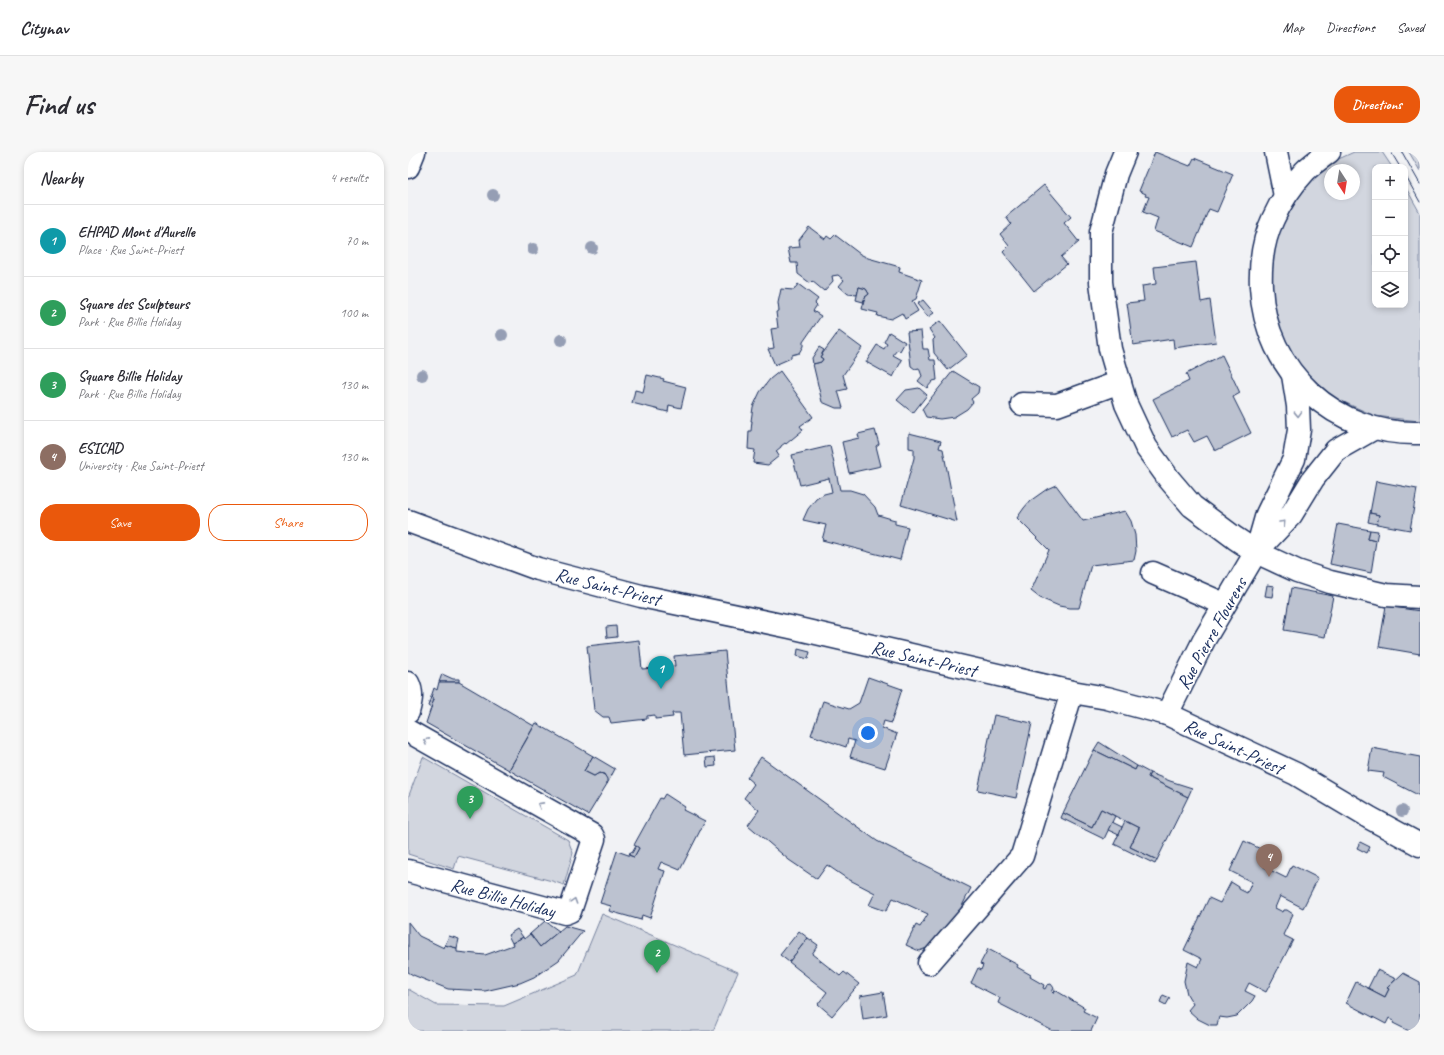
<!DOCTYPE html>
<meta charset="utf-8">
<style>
:root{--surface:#fff;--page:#f7f7f7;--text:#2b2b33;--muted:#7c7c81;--line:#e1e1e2;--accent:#ea580c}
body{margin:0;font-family:Caveat,sans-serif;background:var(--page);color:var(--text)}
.controls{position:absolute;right:12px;top:12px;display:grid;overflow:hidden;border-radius:8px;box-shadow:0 2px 6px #0003}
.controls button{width:36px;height:36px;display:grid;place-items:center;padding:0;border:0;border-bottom:1px solid var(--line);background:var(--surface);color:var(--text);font:20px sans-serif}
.compass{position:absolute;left:916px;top:12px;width:36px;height:36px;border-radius:50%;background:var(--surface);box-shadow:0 2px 6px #0003;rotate:168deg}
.you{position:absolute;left:460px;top:581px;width:14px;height:14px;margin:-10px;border:3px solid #fff;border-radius:50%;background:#1a73e8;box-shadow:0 0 0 6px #1a73e833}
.badge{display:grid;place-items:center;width:26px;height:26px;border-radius:50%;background:var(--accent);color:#fff;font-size:13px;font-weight:700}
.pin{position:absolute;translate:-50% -33px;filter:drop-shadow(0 1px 2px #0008)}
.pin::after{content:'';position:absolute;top:21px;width:14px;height:12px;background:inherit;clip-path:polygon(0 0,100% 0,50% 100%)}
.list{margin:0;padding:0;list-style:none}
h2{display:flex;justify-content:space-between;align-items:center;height:52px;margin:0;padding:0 16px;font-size:17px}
h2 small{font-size:13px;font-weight:400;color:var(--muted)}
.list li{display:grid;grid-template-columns:26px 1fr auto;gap:12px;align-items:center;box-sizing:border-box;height:72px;padding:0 16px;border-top:1px solid var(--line)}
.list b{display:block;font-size:15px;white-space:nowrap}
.list p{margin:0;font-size:13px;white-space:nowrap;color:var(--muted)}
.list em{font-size:13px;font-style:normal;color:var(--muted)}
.actions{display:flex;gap:8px;padding:12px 16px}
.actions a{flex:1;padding:9px 0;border:1px solid var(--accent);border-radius:16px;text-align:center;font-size:14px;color:var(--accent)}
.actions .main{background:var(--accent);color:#fff}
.icon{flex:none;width:22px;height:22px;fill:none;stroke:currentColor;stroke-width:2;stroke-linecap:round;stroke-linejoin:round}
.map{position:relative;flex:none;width:1012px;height:879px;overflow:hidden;border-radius:16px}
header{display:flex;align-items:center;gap:24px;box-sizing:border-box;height:56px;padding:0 20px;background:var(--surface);border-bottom:1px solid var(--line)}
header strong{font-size:19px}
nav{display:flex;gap:22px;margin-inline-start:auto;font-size:14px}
.intro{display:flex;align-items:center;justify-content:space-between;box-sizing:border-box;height:96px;padding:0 24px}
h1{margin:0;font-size:28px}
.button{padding:10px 18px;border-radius:16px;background:var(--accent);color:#fff;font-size:14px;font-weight:700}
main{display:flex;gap:24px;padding:0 24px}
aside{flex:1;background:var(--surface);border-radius:16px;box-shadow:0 2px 6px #0003}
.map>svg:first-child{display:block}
.green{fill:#d2d6df;stroke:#76829e;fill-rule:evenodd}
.building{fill:#bcc2d0;stroke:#1b2f5e}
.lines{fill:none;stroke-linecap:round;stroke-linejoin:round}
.minor-casing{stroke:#1b2f5e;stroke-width:25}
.major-casing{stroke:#1b2f5e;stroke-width:25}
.minor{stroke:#fff;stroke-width:22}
.major{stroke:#fff;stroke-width:22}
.tram{stroke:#1b2f5e;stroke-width:1}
.tree{fill:#959eb4}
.oneway{stroke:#8d97ae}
.labels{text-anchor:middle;stroke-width:3;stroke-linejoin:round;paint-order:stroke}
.street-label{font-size:19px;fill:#1b2f5e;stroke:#fff}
</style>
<header>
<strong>Citynav</strong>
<nav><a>Map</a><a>Directions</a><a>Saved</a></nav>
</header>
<div class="intro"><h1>Find us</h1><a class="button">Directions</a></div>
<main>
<aside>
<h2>Nearby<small>4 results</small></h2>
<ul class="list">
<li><span class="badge" style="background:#0f9aa8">1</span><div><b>EHPAD Mont d'Aurelle</b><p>Place · Rue Saint-Priest</p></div><em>70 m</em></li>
<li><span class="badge" style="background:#2e9e5b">2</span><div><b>Square des Sculpteurs</b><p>Park · Rue Billie Holiday</p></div><em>100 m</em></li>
<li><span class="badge" style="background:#2e9e5b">3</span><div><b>Square Billie Holiday</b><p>Park · Rue Billie Holiday</p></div><em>130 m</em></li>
<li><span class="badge" style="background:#8d6e63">4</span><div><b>ESICAD</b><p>University · Rue Saint-Priest</p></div><em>130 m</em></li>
</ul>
<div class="actions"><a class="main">Save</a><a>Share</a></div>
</aside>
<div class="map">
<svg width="1012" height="879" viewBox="0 0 1012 879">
<rect width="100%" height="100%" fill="#f1f2f5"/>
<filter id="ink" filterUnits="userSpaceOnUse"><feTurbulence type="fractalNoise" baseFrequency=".025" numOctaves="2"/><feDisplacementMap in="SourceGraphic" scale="8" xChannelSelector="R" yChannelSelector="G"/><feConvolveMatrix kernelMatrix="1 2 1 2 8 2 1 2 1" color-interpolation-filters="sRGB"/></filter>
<g filter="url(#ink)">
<g class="green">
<path d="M946,0H974L984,15H967V153H997V34L1012,61V269L967,264L925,245L891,214L870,174L862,128L869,83L890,42L924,10ZM922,18H946V42H922Z"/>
<polygon points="1001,0 1012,0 1012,19"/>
<polygon points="15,605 160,688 165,701 156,733 144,729 50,704 46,717 0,702 0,646"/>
<polygon points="194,762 330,820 305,879 0,879 0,837 28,853 96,854 169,823"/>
</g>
<g class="building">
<polygon points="747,0 782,14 786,6 825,22 809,60 801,57 785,95 746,79 750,66 735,60 741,45 737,44 738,42 731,39"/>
<polygon points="636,33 663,65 656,71 671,90 653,105 659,112 626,139 595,100 601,94 592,82 603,72 598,65"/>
<polygon points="401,75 417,87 419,84 423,87 427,83 452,102 460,106 492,115 491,120 514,128 508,147 504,149 510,159 497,167 494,161 483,167 469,164 470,161 454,157 457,145 461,142 458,137 451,135 449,143 440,142 431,134 436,128 430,123 424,124 425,129 416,139 404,129 402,131 390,122 389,111 383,111 380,96 392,95 391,88"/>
<polygon points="788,110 793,150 802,148 808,190 766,196 765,187 725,193 719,151 736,149 734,134 748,132 746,115"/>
<polygon points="390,132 410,147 407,151 409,153 405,159 413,164 395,190 395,194 391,201 383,203 383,206 367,213 360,197 366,196 363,177 370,176 368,160 371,159 370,151 373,137 386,138"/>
<polygon points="451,135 458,137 461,142 457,145 455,150 448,148"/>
<polygon points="515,148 526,161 520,165 509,152"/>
<polygon points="532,169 559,203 540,218 526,201 525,188 527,186 521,177"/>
<polygon points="431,179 454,196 435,223 439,237 430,239 435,256 428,256 414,250 405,212 413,210 415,207 412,205"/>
<polygon points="513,179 515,197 520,197 522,208 527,208 529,228 525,229 519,236 510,229 514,224 511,216 507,217 503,214 499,180"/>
<polygon points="481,180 497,190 492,199 489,198 485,203 494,208 485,225 458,210 469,193 476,197 479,192 476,190"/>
<polygon points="411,195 416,198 412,205 415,207 413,210 405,212 404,206"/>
<polygon points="814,203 832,241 825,245 843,281 807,299 799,284 786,290 779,278 764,285 745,247 781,229 778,222"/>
<polygon points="372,219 405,265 392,274 395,278 378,292 377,291 373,294 373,295 368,299 371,304 360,313 345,311 347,298 340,297 341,279 343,279 344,269 343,269 345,255 352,240 362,227"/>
<polygon points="545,219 571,235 570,241 563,247 565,250 559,257 546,265 532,267 518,265 514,257"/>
<polygon points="239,223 256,227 255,229 278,235 273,256 261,253 260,260 224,251 227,238 235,240"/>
<polygon points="511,236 519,243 505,261 489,248 498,238"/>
<polygon points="467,278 471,292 468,294 473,314 441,321 434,290 451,286 450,282"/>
<polygon points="501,281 533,289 531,296 535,297 549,370 493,353 506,306 506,297 501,296"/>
<polygon points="422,294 432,338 442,338 455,342 467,355 470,363 487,368 487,372 500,375 492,408 414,388 418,373 395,368 400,357 408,347 416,342 424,340 421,326 392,333 384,303"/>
<polygon points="968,329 1009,337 1002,378 969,372 971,363 962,361"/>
<polygon points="648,333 675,369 717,359 723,369 727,383 728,399 726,408 683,413 671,456 662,456 651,454 632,446 623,439 641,398 609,366 616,356 622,349 639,337"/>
<polygon points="962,361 971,363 969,372 960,370"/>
<polygon points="930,372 962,378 960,387 968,389 963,421 922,412"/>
<polygon points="962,378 970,379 968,389 960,387"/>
<polygon points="859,433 866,434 864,445 857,444"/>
<polygon points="883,436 925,444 917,485 876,478"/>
<polygon points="978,454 1012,459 1012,502 971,495"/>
<polygon points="208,474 209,485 199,486 198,475"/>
<polygon points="231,488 234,517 267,514 266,504 317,499 327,598 276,603 272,561 264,561 265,565 247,567 247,563 239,564 239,567 203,571 201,565 195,565 186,558 179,494"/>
<polygon points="390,497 402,500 400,507 389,504"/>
<polygon points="34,522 45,527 51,527 51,530 31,530"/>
<polygon points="460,525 494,537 483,571 476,569 474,576 489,582 477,616 442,605 447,589 440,587 438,595 403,583 415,549 441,557 451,551"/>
<polygon points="31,530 51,530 126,574 101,618 18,571 26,547 23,545 26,536 29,538"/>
<polygon points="23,545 26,547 23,556 20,554"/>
<polygon points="586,563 624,571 608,646 570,638"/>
<polygon points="128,571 185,604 176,619 186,624 189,622 193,621 198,624 200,628 199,632 180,663 101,618"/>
<polygon points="691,590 729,614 727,618 686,598"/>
<polygon points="964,596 1012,605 1012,644 975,625 976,621 960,619"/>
<polygon points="686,598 727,618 729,614 742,621 740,625 780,645 749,708 722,695 731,676 693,657 684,675 655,661"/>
<polygon points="185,604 207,617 199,632 199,627 196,622 191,621 186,624 176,619"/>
<polygon points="307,605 308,614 299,615 298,606"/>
<polygon points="353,605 469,689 563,736 545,772 524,794 511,799 498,793 508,773 512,775 520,762 485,746 478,759 461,753 467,741 438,726 419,713 409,727 381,708 340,673 351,658 336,646 346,632 339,626"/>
<polygon points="742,621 762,629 784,636 780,645 740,625"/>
<polygon points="257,642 277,655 275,658 297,669 272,718 253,710 250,717 257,719 242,766 234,763 233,768 201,759 203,754 192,751 209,699 226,705 231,696 226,693 252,646 254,647"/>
<polygon points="693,657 707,664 696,687 653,666 655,661 684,675"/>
<polygon points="717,669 731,676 722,695 749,708 747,712 706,692"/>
<polygon points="704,670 714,675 711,683 700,678"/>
<polygon points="836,689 863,702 856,715 878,726 884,713 910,726 895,756 872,744 867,756 875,760 876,758 879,758 885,762 875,783 885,788 858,840 841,831 837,839 847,844 844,849 829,864 819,866 811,865 809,873 802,873 790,867 780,858 785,852 779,842 776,829 780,810 790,815 794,807 776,798 801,746 812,751 823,730 831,735 831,737 839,741 844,730 822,719"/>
<polygon points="952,690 962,695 959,701 949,696"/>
<polygon points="228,694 231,696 226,705 221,703 222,700 224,701"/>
<polygon points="137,769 151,779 132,795 122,782"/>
<polygon points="0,770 11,784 36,796 37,793 49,796 49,800 77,803 105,793 104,791 115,785 116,787 122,782 132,795 157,774 175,779 151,808 126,825 112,831 77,839 40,837 5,823 0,820"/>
<polygon points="109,777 115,785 104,791 100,783"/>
<polygon points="391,779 400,786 381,810 372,803"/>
<polygon points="41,784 51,787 49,796 37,793"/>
<polygon points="400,786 410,793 404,802 432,824 436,820 451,832 424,864 410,852 419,840 381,810"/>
<polygon points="580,797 610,813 609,815 623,823 622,825 636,833 635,836 637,837 639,833 643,832 646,836 644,840 646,842 647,838 677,856 675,859 689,866 683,879 645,879 590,851 592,846 563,831 570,816 573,818 575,813 572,812"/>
<polygon points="969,818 988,827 979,836 981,837 977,845 960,836"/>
<polygon points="995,821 1012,830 1012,879 1001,879 985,871 986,869 981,866 978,872 938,851 948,830 977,845 981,837 979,836"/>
<polygon points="475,840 479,863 455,867 452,844"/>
<polygon points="755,843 762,846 758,853 752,850"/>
</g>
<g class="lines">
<defs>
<g id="minor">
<polyline points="717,0 708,22 693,80 693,130 702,197 718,252 738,295 761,327 784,354 827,386 848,400 889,419 922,430 978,443 1012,445"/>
<polyline points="0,15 6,0"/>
<polyline points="614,252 649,253 712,230"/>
<polyline points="0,369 130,417 233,444 382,475 664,540 699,546 759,562 888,622 962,666 1012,693"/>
<polyline points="849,397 859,362 886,307 891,278 890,254 885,223"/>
<polyline points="745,421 816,452"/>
<path d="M0,531C5,541 3,549 0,560"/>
<polyline points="759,562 796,488 848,400 883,363 905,327 928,298 965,277"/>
<polyline points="0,579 184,683 186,687 162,759 157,761 0,719"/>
<polyline points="521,811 614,704 664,540"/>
</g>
<g id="major">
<polyline points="868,0 877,44"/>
<path d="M921,0C913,6 904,12 897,19C884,33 873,49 865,67C855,88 852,113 853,135C857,220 928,284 1012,281"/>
</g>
</defs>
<use href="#minor" class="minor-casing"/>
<use href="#major" class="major-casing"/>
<use href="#minor" class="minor"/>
<use href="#major" class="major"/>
<g class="tram">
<polyline points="983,0 992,15"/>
<polyline points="994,0 1012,32"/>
<polyline points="997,23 1012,50"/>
</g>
</g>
<g class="tree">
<circle cx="85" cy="43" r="6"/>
<circle cx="184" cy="96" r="6"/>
<circle cx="125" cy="97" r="6"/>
<circle cx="94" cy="183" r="6"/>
<circle cx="153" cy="188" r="6"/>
<circle cx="14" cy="223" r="6"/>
<circle cx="994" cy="659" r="6"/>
</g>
<defs><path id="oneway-chevron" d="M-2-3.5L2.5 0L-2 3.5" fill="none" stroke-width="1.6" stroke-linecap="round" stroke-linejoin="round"/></defs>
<g class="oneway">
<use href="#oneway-chevron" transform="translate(890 262) rotate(88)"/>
<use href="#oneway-chevron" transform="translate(875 371) rotate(-47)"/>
<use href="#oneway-chevron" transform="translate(18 589) rotate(-151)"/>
<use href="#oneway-chevron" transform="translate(132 653) rotate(-151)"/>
<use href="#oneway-chevron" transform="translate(166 749) rotate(-72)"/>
</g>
</g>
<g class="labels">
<g class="street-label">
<text transform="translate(200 434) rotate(14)" y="7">Rue Saint-Priest</text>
<text transform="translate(803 481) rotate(-61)" y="7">Rue Pierre Flourens</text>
<text transform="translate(516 506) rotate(13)" y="7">Rue Saint-Priest</text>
<text transform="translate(826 594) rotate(25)" y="7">Rue Saint-Priest</text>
<text transform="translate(95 745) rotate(15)" y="7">Rue Billie Holiday</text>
</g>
</g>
</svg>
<div class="controls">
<button>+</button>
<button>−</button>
<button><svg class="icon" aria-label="locate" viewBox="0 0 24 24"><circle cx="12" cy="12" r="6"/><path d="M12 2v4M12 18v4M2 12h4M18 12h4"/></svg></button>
<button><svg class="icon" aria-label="layers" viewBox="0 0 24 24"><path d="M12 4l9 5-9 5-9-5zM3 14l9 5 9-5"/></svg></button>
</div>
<svg class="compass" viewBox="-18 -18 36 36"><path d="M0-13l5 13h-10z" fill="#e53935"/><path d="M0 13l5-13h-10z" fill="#7c7c81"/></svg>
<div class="you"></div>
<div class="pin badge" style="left:253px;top:537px;background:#0f9aa8">1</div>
<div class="pin badge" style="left:249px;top:821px;background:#2e9e5b">2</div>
<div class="pin badge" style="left:62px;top:667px;background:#2e9e5b">3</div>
<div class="pin badge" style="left:861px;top:725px;background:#8d6e63">4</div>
</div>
</main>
